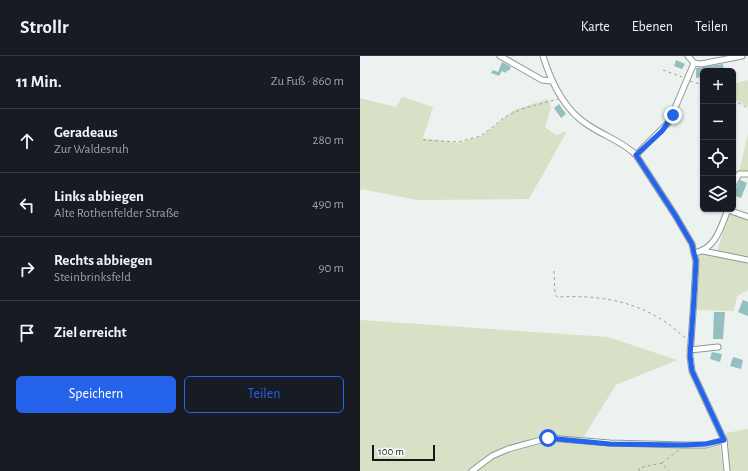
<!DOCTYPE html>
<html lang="de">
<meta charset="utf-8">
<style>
:root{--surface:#171b24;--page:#242831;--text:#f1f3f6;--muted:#9ea1a6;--line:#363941;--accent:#2563eb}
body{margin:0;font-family:"Alegreya Sans",sans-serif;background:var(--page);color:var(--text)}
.controls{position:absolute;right:12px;top:12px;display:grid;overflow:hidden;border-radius:6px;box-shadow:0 1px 3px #0004}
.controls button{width:36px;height:36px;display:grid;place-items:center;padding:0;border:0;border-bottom:1px solid var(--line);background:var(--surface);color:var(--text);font:20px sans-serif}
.scale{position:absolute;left:12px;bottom:10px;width:63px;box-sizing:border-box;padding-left:4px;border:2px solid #151716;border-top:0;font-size:11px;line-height:14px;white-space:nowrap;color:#151716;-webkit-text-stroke:3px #fafffd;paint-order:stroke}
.stop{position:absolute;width:12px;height:12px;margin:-9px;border:3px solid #2563eb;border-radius:50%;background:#fff}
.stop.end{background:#2563eb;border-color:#fff;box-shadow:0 1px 4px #0008}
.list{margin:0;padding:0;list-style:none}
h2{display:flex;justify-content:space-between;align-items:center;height:52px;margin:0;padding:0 16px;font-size:17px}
h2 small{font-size:13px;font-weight:400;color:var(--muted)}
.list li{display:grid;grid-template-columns:26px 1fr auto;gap:12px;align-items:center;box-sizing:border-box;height:64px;padding:0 16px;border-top:1px solid var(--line)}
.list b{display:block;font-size:15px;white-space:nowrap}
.list p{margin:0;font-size:13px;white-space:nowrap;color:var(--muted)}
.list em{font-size:13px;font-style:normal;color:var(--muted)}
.actions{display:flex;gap:8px;padding:12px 16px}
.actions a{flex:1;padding:9px 0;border:1px solid var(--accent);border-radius:6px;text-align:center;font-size:14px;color:var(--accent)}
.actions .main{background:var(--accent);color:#fff}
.icon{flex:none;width:22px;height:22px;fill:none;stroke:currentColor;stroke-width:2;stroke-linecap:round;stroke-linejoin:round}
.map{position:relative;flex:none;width:388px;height:415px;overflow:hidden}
header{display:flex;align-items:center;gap:24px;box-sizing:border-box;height:56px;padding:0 20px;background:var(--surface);border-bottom:1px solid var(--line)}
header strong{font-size:19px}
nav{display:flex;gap:22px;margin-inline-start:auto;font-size:14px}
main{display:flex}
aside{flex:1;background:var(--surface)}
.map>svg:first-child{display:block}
.green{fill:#d8e1c6}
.building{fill:#93bfc0}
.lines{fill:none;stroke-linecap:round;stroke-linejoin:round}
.minor-casing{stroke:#929896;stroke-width:7}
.path{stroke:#9ea2a1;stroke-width:1;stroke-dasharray:3 3;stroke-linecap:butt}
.minor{stroke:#fff;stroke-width:5}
.route{stroke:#2563eb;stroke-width:5}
</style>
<header>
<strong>Strollr</strong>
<nav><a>Karte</a><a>Ebenen</a><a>Teilen</a></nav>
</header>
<main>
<aside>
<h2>11 Min.<small>Zu Fuß · 860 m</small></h2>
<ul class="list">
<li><svg class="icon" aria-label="ahead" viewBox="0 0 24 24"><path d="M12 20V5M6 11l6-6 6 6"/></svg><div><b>Geradeaus</b><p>Zur Waldesruh</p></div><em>280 m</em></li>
<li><svg class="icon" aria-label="left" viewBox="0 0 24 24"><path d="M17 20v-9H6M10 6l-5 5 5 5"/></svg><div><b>Links abbiegen</b><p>Alte Rothenfelder Straße</p></div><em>490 m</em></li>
<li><svg class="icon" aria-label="right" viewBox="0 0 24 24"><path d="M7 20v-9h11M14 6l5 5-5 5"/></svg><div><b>Rechts abbiegen</b><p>Steinbrinksfeld</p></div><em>90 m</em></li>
<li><svg class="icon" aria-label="arrive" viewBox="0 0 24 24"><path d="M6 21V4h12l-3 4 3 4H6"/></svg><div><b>Ziel erreicht</b></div></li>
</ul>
<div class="actions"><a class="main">Speichern</a><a>Teilen</a></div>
</aside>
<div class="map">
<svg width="388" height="415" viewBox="0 0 388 415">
<rect width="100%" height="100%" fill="#ecf2f0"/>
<g class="green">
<polygon points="388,24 388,51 373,42 373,28"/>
<polygon points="42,41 73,51 63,82 98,87 122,80 154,54 188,43 191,51 185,71 196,79 207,75 169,143 57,144 1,133 0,137 0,42 36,51"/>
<polygon points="388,77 388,116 379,116"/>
<polygon points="373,158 388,162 388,202 357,196 368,159"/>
<polygon points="342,197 388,206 388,234 377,240 374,255 337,254 338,204 339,199"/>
<polygon points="0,264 248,281 317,304 256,329 223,382 190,380 174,382 142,392 130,398 111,415 0,415"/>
<polygon points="388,373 388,415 370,415 366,377"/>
<path d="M188,385C246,387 302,394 360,389L363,415H112L147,395Z"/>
</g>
<g class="building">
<polygon points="316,4 325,8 322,13 314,10"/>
<polygon points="142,6 151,11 149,15 147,14 146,17 142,15 139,20 131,17 133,14 138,16"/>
<polygon points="363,8 364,15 343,15 342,21 336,22 336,12"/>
<polygon points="199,48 206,58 201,62 194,52"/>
<polygon points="380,124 387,127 381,142 373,139"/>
<polygon points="383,244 388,246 388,260 378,256"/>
<polygon points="354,256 365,256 363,283 353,283"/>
<polygon points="352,296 362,298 360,306 350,303"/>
<polygon points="373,301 383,304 381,313 370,310"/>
</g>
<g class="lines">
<defs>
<g id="minor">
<polyline points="140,0 182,24 192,25"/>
<path d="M183,0C191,26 204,54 228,69C244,80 262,85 276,99L315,159L332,188L334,197L336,205L334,242L330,300L332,315L364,384L367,415"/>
<polyline points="328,0 334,7"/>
<polyline points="276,99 309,66 334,7 341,8 382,0"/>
<polyline points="373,129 379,118 388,118"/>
<polyline points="368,154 388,161"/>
<polyline points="343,195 388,204"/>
<path d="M334,197C356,193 361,171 368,153"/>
<polyline points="330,294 358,291"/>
<polyline points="112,415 132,400 148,393 188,382 250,387 325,389 346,389 364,384"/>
</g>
</defs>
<use href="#minor" class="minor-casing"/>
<g class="path">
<polyline points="303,14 322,21"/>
<polyline points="330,25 343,29"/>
<polyline points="373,44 388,52"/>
<polyline points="63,84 98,86 121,80 145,61 162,53 198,43"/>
<path d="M194,215L195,238L197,241C237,239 273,244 307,267C314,272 320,278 327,283"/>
<polyline points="302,407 320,393"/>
<polyline points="279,415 279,412 301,407 309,415"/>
</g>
<use href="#minor" class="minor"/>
</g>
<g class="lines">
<polyline class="route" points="188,382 250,388 325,389 346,388 364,384 332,315 330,300 334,242 336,205 334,197 332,188 315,159 276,99 302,75 313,59"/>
</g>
</svg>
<div class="controls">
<button>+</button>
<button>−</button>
<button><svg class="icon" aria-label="locate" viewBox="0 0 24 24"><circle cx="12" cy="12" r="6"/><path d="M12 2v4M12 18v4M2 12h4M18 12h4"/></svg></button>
<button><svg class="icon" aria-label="layers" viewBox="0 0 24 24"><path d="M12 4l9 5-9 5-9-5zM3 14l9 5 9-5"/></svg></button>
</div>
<div class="scale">100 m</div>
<div class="stop" style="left:188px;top:382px"></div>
<div class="stop end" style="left:313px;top:59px"></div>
</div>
</main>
